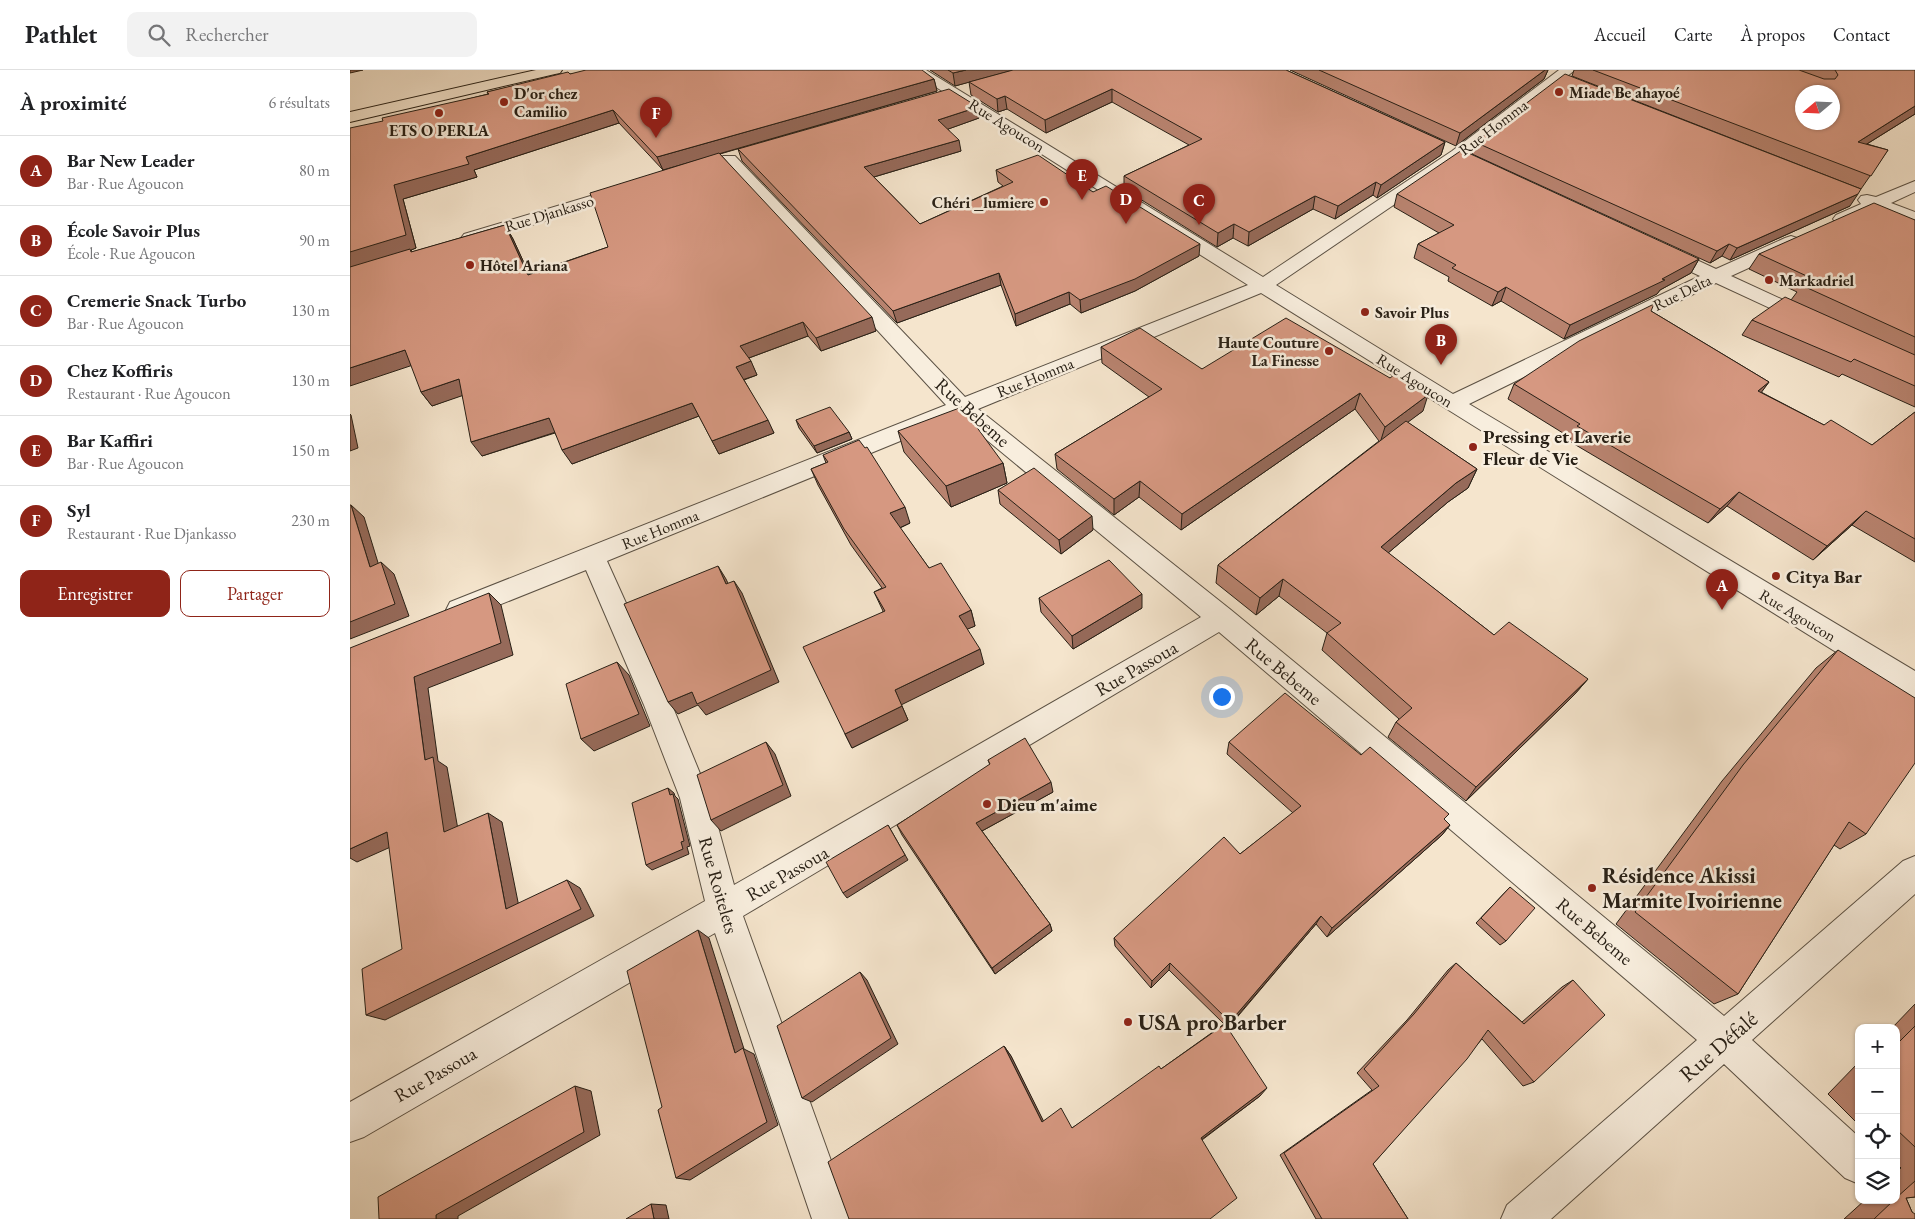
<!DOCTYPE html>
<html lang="fr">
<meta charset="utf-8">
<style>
:root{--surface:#fff;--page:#f2f2f2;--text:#202124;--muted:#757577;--line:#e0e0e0;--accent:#8f2418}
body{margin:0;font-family:"EB Garamond",serif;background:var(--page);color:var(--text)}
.controls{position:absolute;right:15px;bottom:15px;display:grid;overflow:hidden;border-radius:10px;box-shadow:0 1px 4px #0004}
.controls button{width:45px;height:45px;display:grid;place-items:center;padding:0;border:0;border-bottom:1px solid var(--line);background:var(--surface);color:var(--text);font:25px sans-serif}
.compass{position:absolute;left:1445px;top:15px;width:45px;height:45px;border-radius:50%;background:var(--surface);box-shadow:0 1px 4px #0004;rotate:251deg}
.you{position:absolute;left:871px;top:626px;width:18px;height:18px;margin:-12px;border:4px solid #fff;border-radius:50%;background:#1a73e8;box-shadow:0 0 0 8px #1a73e833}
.badge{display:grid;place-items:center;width:32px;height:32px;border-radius:50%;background:var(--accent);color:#fff;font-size:16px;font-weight:700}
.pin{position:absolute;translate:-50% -41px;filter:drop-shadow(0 1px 2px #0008)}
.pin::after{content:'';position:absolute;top:26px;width:18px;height:15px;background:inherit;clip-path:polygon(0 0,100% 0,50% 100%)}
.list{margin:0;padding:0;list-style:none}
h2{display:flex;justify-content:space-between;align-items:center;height:65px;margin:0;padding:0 20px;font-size:21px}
h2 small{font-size:16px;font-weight:400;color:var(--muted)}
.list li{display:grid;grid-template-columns:32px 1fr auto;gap:15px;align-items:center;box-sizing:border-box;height:70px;padding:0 20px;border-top:1px solid var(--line)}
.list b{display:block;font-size:19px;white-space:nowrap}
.list p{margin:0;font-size:16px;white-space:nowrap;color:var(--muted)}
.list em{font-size:16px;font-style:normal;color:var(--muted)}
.actions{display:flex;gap:10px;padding:15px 20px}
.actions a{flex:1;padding:11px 0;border:1px solid var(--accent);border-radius:10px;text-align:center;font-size:18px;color:var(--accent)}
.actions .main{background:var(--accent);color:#fff}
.icon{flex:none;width:28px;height:28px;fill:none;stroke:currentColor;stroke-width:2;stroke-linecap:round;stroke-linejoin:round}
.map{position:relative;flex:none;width:1565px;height:1149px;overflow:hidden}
header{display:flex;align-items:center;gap:30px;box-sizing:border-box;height:70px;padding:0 25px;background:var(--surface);border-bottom:1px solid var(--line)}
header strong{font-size:24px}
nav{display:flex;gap:28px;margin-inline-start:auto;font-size:18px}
.search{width:350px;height:45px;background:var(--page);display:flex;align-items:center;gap:12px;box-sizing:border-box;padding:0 18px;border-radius:10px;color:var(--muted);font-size:19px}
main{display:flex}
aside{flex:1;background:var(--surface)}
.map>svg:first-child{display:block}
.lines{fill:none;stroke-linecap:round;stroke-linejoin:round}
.minor-casing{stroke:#5b5144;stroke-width:2}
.highway-casing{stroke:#282016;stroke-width:2}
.minor{fill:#f8eede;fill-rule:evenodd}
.highway{fill:#f5e5cd;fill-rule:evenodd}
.wall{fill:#b8836f;stroke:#282016;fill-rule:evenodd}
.shaded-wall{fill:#966a5a;stroke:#282016}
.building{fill:#d69881;stroke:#282016;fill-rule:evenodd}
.poi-dot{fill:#8f2418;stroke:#f8eede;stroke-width:2}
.labels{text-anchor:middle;stroke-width:5;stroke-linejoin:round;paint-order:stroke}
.far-poi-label{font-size:16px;font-weight:bold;fill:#282016;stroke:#f8eede;text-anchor:start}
.far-street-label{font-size:16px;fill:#282016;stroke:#f8eede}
.street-label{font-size:19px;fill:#282016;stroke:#f8eede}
.poi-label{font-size:19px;font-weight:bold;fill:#282016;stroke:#f8eede;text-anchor:start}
.near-poi-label{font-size:22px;font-weight:bold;fill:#282016;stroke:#f8eede;text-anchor:start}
.near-street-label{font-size:22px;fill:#282016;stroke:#f8eede}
</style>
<header>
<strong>Pathlet</strong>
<div class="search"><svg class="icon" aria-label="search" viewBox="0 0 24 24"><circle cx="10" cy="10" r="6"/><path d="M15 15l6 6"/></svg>Rechercher</div>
<nav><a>Accueil</a><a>Carte</a><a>À propos</a><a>Contact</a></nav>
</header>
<main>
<aside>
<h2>À proximité<small>6 résultats</small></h2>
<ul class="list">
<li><span class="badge">A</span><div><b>Bar New Leader</b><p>Bar · Rue Agoucon</p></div><em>80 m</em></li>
<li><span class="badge">B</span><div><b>École Savoir Plus</b><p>École · Rue Agoucon</p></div><em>90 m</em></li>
<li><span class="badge">C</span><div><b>Cremerie Snack Turbo</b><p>Bar · Rue Agoucon</p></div><em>130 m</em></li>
<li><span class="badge">D</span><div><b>Chez Koffiris</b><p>Restaurant · Rue Agoucon</p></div><em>130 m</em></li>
<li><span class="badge">E</span><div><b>Bar Kaffiri</b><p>Bar · Rue Agoucon</p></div><em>150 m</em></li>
<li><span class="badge">F</span><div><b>Syl</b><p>Restaurant · Rue Djankasso</p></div><em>230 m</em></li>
</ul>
<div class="actions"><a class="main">Enregistrer</a><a>Partager</a></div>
</aside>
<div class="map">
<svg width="1565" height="1149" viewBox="0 0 1565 1149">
<rect width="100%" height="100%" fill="#f5e5cd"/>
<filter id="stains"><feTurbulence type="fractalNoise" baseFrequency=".004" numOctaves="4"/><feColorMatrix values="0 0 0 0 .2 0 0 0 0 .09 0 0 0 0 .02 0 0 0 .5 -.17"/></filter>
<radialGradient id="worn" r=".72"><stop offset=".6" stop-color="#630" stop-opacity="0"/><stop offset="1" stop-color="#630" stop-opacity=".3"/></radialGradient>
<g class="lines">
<defs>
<g id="minor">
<path d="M559,0H576L913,207L1102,81L1209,0H1225L1114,87L926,215L1103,324L1350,206L1305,185L1303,181L1305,177L1312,175L1319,177L1366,199L1435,168L1441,166L1447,168L1450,172L1447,176L1381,206L1466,245L1469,249L1466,253L1459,255L1452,253L1366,213L1119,334L1565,601V628L1555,625L911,223L628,339L881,540L1374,946L1553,791L1565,786V824L1402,970L1509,1067V1114L1495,1108L1374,994L1201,1149H1151L1157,1135L1347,970L869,562L393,846L502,1149H462L365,863L14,1067L0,1072V1032L355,831L330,728L294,635L236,500L109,551L100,548L96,540L100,532L596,335L373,92L371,89L373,86H385L615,327L898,215ZM609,347L851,547L384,815L360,728L322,635L257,491Z"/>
<polygon points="1565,111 1565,122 1541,133 1565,142 1565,153 1527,140 1498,153 1492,154 1486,153 1483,149 1486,145 1511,134 1508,130 1511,126 1517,125 1526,127"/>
<polygon points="277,115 283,116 286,120 283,124 126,172 120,173 114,172 111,168 114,164"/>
</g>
<polygon id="highway" points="186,0 212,0 210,3 205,4 0,52 0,42"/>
</defs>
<use href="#minor" class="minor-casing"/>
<use href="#highway" class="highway-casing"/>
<use href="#minor" class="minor"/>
<use href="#highway" class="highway"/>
</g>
<g class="wall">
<polygon points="580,0 936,0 1095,72 1091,85 1027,128 1023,125 985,149 963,139 898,176 883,168 867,177 774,119 774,106 839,75 762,32 696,63 657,39 648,42 621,25 619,12 605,16"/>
<polygon points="940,0 1198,0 1194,9 1106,76"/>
<polygon points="1224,0 1565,0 1565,44 1517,74 1538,80 1511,119 1222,6"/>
<path d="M220,4L584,9L587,21L370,84L526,261L471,281L458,266L399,288L407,305L394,310L424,363L369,384L349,346L222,394L205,363L132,386L112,325L82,336L71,322L33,51L138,24L137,22ZM269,53L313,100L258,177L179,204L163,169L155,155L62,182L61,180L66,178L53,129L127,107L124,100Z"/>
<polygon points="628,37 629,48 598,59 611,81 524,107 570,154 653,116 648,112 646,100 743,122 849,186 785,221 731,243 720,234 666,256 651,215 547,253 392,91 388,79"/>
<polygon points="1125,72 1500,136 1380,190 1372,186 1360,193 1122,84"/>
<polygon points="1047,124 1349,189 1341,203 1310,220 1307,224 1214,269 1151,231 1142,236 1098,211 1099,207 1064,188 1068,174 1089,163 1044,137"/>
<polygon points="1565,150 1565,337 1492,304 1489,307 1392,265 1402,250 1441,230 1447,222 1399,199 1409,184"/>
<polygon points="1301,241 1419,312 1411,322 1474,355 1522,375 1565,342 1565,492 1502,455 1463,490 1377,436 1358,453 1219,371 1221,368 1158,329 1164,314"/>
<polygon points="751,277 852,299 1040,308 1073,341 1057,352 1127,399 1118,418 1098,432 1038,483 1144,565 1238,609 1224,625 1116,731 1038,667 1046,652 1049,649 972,580 977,563 929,526 906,545 866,513 868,495 1029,371 1005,339 831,460 789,427 764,445 707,399 705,384 799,327 752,293"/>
<polygon points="446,350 499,362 502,369 467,383 449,358"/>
<polygon points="548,361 653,393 657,413 601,437 554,382"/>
<polygon points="473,385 560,453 550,458 579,498 621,540 625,556 617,559 634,594 551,634 558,650 502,678 495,664 533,541 524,522 532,518 501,475 468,415 461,399 476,393"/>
<polygon points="648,420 743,460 711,484 650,434"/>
<polygon points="689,528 792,538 723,579 691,542"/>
<polygon points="1488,580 1516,764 1490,779 1484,775 1388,924 1364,934 1266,854 1372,711 1466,598"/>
<polygon points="879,672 1011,685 1100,755 1092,765 977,867 966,854 878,958 910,1026 852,1070 499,1149 654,976 661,986 693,1051 722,1058 811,999 874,954 819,900 801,918 765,876 764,868 890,784 943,743 877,684"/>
<polygon points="638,690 703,722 632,761 700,854 702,861 645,904 552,765 547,755 640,695"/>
<polygon points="1160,817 1156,871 1150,875 1126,853"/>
<polygon points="1106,893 1172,952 1212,917 1223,910 1184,1012 1173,1016 1132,969 1023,1094 1058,1149 966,1149 930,1085 1022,1020 1007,1003 1057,950 1098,900"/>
<polygon points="1565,934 1565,1127 1556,1128 1565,1149 1494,1149 1515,1130 1546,1130 1546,1102 1551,1098 1546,1093 1546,958 1542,958"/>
<polygon points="1509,992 1509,1055 1478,1024"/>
</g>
<g class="shaded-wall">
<polygon points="0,0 13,0 0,3"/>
<polygon points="616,0 664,0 605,16 603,3"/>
<polygon points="1195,0 1198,0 1194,9 1106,76 1110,63"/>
<polygon points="584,9 587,21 313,100 307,87"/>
<polygon points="762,19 762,32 696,63 695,50"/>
<polygon points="655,26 657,39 648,42 647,29"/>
<polygon points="1565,36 1565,44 1499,85 1508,72"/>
<polygon points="628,37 629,48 590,62 588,50"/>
<polygon points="263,40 269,53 124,100 127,107 53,129 66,178 61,180 70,193 0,199 0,182 44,115 116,87"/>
<polygon points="609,70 611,81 517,109 514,97"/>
<polygon points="1095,72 1091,85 1027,128 1031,115"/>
<polygon points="1026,112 1023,125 985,149 988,136"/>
<polygon points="1508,124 1500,136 1380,190 1387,178"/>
<polygon points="965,126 963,139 898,176 899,162"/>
<polygon points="884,154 883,168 867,177 868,163"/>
<polygon points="155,155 163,169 186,219 178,205"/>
<polygon points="850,174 849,186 785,221 731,243 730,230"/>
<polygon points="1379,174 1372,186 1360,193 1367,181"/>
<polygon points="1349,189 1341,203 1310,220 1307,224 1214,269 1220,255"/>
<polygon points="649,203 651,215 547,253 543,241"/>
<polygon points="1156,217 1151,231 1142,236 1148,222"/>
<polygon points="719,222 720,234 666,256 665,244"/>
<polygon points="522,247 526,261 471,281 466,268"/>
<polygon points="453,252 458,266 396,289 390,276"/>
<polygon points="55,280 66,294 0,316 0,298"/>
<polygon points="401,291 407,305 392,310 386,297"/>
<polygon points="109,309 120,323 82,336 71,322"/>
<polygon points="1419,312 1408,327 1408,321"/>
<polygon points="1010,323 1005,339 831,460 832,444"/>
<polygon points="1078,325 1073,341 1030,373 1035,357"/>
<polygon points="342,333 349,346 222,394 212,380"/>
<polygon points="0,344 1,345 8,378 0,381"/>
<polygon points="199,348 209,361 132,386 121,372"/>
<polygon points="418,350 424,363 369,384 362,371"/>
<polygon points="499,362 502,369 467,383 464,376"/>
<polygon points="653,393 657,413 601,437 596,416"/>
<polygon points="1127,399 1118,418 1098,432 1024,495 1031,477 1106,413"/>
<polygon points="790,411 789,427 764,445 764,429"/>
<polygon points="1389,422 1377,436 1358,453 1370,439"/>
<polygon points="1,435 14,447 33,509 20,497"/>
<polygon points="555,437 560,453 545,460 540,443"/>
<polygon points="1516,441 1502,455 1463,490 1477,476"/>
<polygon points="742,446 743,460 711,484 709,470"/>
<polygon points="31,492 44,504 59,546 0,569 0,552"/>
<polygon points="368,496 376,509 384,526 376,514"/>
<polygon points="933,509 929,526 906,545 910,528"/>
<polygon points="384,511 392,523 429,612 356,645 348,635 328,644 318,632 342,622"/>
<polygon points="139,523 151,535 163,585 78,618 88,691 97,697 110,771 94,762 75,690 64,607"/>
<polygon points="792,524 792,538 723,579 722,566"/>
<polygon points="621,540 625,556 613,561 609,546"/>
<polygon points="630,579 634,594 551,635 545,620"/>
<polygon points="267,592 279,605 300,656 244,681 231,669"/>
<polygon points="1238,609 1224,625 1116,731 1126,717"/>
<polygon points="552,636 558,650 502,678 495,664"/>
<polygon points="416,672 425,684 441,726 371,761 361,750"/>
<polygon points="701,712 703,722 630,762 626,753"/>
<polygon points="318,718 324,723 325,726 328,729 340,776 337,777 339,784 302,800 296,795 331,772"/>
<polygon points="138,743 152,752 171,847 156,839"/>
<polygon points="538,755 558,790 497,828 493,823"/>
<polygon points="1100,755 1092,765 977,867 982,858"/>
<polygon points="37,762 54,771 7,792 0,788 0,779"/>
<polygon points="217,810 230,818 244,846 35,950 16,945"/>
<polygon points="971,846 966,854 877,958 880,952"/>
<polygon points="700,854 702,861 645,904 642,898"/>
<polygon points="348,860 359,868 394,979 404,984 428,1055 340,1110 326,1108 385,983"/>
<polygon points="820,893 819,900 801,918 802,911"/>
<polygon points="510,902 517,910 548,974 462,1032 452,1028"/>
<polygon points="654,976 661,986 697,1058 692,1052"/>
<polygon points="225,1016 241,1021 250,1065 108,1146 108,1149 86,1149 86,1145"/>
<polygon points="917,1018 910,1026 847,1073 851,1068"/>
<polygon points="301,1134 316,1135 319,1149 304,1149"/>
</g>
<g class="building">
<polygon points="236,0 572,0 584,9 307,87 263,40 116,87 119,94 44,115 56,165 0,182 0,58 33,51 32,48 139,24 137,22 218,2 220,4"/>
<polygon points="598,0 616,0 603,3"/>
<polygon points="663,0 936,0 1095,72 1031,115 1026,112 988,136 965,126 899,162 884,154 868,163 774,106 852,69 762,19 695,50 655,26 647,29 619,12"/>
<polygon points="969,0 1195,0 1110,63"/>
<path d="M1243,0H1449L1474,9H1485L1488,5L1485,0H1565V36L1508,72L1538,80L1521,106ZM1452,22H1482V52H1452Z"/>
<polygon points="1215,4 1511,119 1508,124 1387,178 1379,174 1367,181 1125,72"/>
<polygon points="599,19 628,37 588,50 609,70 514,97 570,154 663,112 646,100 688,85 743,122 756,116 850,174 785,209 730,230 719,222 665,244 649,203 543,241 388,79"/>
<polygon points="1112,80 1349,189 1312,209 1315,210 1220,255 1156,217 1148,222 1102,198 1106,195 1068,174 1104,155 1047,124"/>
<polygon points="369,83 522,247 466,268 453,252 390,276 401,291 386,297 418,350 362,371 342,333 212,380 199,348 121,372 109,309 71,322 55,280 0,298 0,197 60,179 61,182 155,155 178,205 258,177 240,123"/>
<polygon points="1524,133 1565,150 1565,267 1451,215 1461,208 1409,184"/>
<polygon points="1435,227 1565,285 1565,316 1504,289 1501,292 1402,250"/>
<polygon points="1304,234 1301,241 1419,312 1408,321 1474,355 1481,350 1522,375 1565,342 1565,469 1516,441 1477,476 1389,422 1370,439 1227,356 1230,354 1164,314 1229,271"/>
<polygon points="936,248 1040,308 1044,305 1078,325 1035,357 1010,323 832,444 790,411 764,429 705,384 812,319 751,277 790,258 852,299"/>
<polygon points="480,337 499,362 464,376 446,350"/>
<polygon points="612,337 653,393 596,416 548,361"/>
<polygon points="1056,351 1127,399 1106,413 1031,477 1144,565 1159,552 1238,609 1126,717 1046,652 1062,638 977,563 991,553 933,509 910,528 868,495"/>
<polygon points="509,370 515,378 517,377 555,437 540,443 579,498 591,493 621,540 609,546 630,579 545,620 552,636 495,664 453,577 535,541 524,522 536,517 494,459 461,399 478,392 473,385"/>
<polygon points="684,398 742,446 709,470 648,420"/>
<polygon points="0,435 1,435 20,497 31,492 45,534 0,552"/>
<polygon points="759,490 792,524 722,566 689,528"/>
<polygon points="368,496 376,514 384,511 421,600 347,634 342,622 318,632 274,534"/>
<polygon points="139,523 151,573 64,607 75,690 83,687 94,762 138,743 156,839 217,810 231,839 16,945 12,899 52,879 37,762 0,779 0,578"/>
<polygon points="1488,580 1565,628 1565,693 1516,764 1499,752 1388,924 1285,842 1393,695"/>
<polygon points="267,592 289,644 231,669 216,614"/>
<polygon points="935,623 1011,685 1020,677 1099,744 1094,749 1100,755 982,858 971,846 880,952 820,893 802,911 764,868 874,767 890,784 951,736 879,672"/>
<polygon points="675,668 701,712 626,753 700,854 642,898 547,755 640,694 638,690"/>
<polygon points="416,672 433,715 361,750 347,705"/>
<polygon points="318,718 320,725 323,724 334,771 331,772 333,779 296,795 282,733"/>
<polygon points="538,755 555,785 493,823 476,792"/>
<polygon points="1160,817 1185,838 1156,871 1131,848"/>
<polygon points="348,860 385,983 393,978 417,1052 326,1108 308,1040 312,1037 277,901"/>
<polygon points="1106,893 1174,954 1223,910 1255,945 1184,1012 1138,960 1117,989 1023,1094 1058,1149 972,1149 934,1083 1029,1016 1014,999 1064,944"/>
<polygon points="510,902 541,968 452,1028 427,956"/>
<polygon points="875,954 917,1018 851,1068 887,1128 860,1149 499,1149 478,1092 654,976 692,1052 711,1038 722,1058 809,996 811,999"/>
<polygon points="1565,956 1565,1077 1546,1059 1546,975"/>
<polygon points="1509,1015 1509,1021 1506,1018"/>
<polygon points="225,1016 234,1062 86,1145 86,1149 29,1149 28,1127"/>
<polygon points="1565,1111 1565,1127 1556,1128 1562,1142 1565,1144 1565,1149 1524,1149 1544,1130 1546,1130 1546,1128"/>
<polygon points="301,1134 304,1149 276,1149"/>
</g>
<g class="poi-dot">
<circle cx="1209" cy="22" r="5"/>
<circle cx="154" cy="32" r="5"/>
<circle cx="89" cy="43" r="5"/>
<circle cx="694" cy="132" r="5"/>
<circle cx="120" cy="195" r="5"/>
<circle cx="1419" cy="210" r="5"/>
<circle cx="1015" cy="242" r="5"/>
<circle cx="979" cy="281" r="5"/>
<circle cx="1123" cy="377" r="5"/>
<circle cx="1426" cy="506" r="5"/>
<circle cx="637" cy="734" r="5"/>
<circle cx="1242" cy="818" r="5"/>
<circle cx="778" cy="952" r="5"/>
</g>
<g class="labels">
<g class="far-poi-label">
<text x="1219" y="28">Miade Be ahayoé</text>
<text x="164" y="29">D'or chez<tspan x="164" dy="18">Camilio</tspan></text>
<text x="89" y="66" text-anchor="middle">ETS O PERLA</text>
<text x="684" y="138" text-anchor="end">Chéri _lumiere</text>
<text x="130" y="201">Hôtel Ariana</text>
<text x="1429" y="216">Markadriel</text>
<text x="1025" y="248">Savoir Plus</text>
<text x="969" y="278" text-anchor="end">Haute Couture<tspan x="969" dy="18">La Finesse</tspan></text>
</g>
<g class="far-street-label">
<text transform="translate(657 55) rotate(32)" y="6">Rue Agoucon</text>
<text transform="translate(1143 57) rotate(-37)" y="6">Rue Homma</text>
<text transform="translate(199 143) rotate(-17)" y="6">Rue Djankasso</text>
<text transform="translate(1332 222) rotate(-26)" y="6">Rue Delta</text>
<text transform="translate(685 307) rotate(-22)" y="6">Rue Homma</text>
<text transform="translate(1065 310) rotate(32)" y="6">Rue Agoucon</text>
<text transform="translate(310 459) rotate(-22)" y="6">Rue Homma</text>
<text transform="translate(1448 545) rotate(31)" y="6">Rue Agoucon</text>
</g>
<g class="street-label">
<text transform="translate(623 342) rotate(42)" y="7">Rue Bebeme</text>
<text transform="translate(786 598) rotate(-30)" y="7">Rue Passoua</text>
<text transform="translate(934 601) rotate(40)" y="7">Rue Bebeme</text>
<text transform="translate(437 803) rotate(-30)" y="7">Rue Passoua</text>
<text transform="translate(369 815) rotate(74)" y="7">Rue Roitelets</text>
<text transform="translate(1245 861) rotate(40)" y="7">Rue Bebeme</text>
<text transform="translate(85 1004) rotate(-30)" y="7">Rue Passoua</text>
</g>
<g class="poi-label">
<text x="1133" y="373">Pressing et Laverie<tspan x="1133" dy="22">Fleur de Vie</tspan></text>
<text x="1436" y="513">Citya Bar</text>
<text x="647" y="741">Dieu m'aime</text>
</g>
<g class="near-poi-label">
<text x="1252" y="813">Résidence Akissi<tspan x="1252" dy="25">Marmite Ivoirienne</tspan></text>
<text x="788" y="960">USA pro Barber</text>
</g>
<g class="near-street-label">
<text transform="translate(1368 976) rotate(-41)" y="8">Rue Défalé</text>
</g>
</g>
<rect width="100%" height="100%" filter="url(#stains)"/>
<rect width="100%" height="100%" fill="url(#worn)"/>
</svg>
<div class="controls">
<button>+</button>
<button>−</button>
<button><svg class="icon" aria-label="locate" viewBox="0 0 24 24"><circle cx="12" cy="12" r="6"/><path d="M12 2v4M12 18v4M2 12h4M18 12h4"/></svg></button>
<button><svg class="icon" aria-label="layers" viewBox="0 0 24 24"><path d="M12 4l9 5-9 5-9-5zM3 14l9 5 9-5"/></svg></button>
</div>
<svg class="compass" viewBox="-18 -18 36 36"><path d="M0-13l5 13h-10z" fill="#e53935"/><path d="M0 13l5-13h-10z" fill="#757577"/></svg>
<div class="you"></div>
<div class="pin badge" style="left:1372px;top:540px">A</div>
<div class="pin badge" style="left:1091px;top:295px">B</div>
<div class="pin badge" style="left:849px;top:155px">C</div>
<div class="pin badge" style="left:776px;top:154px">D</div>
<div class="pin badge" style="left:732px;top:130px">E</div>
<div class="pin badge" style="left:306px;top:68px">F</div>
</div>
</main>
